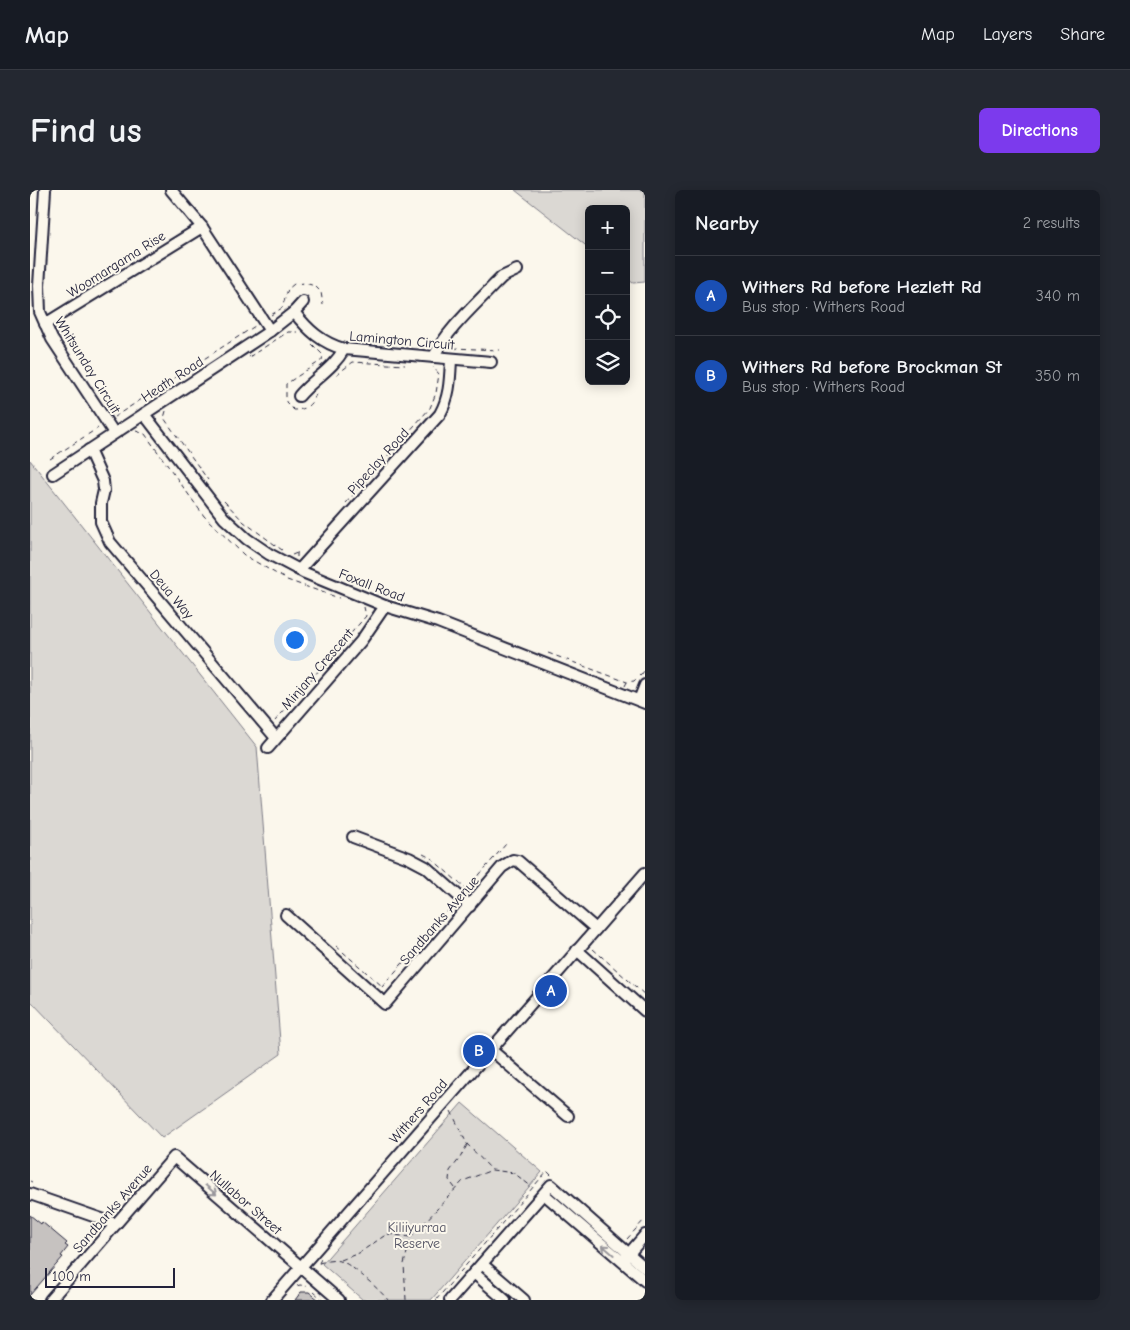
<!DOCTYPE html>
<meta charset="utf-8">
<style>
:root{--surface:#171b24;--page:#242831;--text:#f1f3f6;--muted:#9ea1a6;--line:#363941;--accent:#7c3aed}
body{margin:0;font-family:"Comic Neue",sans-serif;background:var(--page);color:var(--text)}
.controls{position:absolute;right:15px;top:15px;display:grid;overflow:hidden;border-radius:8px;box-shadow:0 2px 12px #0003}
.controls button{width:45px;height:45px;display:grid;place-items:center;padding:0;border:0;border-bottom:1px solid var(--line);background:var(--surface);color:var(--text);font:25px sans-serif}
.scale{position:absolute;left:15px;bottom:12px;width:130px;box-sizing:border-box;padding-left:5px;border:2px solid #22223b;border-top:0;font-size:14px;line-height:18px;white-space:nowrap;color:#22223b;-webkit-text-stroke:4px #fbf7ec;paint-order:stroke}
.you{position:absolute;left:264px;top:449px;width:18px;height:18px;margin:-12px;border:4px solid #fff;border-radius:50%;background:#1a73e8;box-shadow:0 0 0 8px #1a73e833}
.badge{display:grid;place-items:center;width:32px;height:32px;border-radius:50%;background:var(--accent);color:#fff;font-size:16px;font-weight:700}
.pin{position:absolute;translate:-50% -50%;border:2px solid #fff;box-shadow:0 1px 5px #0006}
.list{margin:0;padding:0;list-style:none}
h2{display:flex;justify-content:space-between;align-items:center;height:65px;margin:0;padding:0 20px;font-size:21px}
h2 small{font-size:16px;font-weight:400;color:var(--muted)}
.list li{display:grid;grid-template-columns:32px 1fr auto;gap:15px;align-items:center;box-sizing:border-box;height:80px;padding:0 20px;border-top:1px solid var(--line)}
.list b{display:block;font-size:19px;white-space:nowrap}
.list p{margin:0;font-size:16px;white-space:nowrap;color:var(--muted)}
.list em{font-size:16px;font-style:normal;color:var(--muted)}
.icon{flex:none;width:28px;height:28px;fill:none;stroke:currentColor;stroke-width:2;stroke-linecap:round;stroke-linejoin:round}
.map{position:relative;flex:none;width:615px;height:1110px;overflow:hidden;border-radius:8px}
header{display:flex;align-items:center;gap:30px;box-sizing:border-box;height:70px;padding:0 25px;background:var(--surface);border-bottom:1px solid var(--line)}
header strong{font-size:24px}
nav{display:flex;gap:28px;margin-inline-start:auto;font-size:18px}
.intro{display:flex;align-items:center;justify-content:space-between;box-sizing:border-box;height:120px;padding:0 30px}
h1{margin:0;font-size:35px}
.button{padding:12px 22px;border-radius:8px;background:var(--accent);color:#fff;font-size:18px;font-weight:700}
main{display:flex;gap:30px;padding:0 30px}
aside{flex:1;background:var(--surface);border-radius:8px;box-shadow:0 2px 12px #0003}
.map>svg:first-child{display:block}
.green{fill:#dbd8d3;stroke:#7e7d87}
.building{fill:#c6c2c0;stroke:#22223b}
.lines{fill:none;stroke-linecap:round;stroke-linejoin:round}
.minor-casing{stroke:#22223b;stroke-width:14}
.path{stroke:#22223b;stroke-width:1;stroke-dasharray:5 4;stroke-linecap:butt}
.minor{stroke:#fbf7ec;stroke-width:10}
.oneway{stroke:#99979c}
.labels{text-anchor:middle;stroke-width:4;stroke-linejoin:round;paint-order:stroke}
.street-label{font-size:14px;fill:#22223b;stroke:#fbf7ec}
.park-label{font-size:14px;fill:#505061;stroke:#fbf7ec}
</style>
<header>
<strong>Map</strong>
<nav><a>Map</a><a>Layers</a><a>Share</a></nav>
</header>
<div class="intro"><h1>Find us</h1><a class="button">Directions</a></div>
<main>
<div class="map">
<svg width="615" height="1110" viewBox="0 0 615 1110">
<rect width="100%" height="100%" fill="#fbf7ec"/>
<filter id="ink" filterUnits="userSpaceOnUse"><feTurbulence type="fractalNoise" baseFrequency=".02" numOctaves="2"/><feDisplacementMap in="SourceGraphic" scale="10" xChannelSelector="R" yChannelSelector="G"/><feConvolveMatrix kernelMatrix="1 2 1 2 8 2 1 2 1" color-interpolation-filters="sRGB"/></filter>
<g filter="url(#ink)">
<g class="green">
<polygon points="485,0 615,0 615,92 603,93 596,88 596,19 559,19 559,58"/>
<polygon points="0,270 227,557 251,864 132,948 0,810"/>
<polygon points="432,913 512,982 401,1110 333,1110 292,1074"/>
</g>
<g class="building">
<polygon points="0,1025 11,1034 12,1032 37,1053 35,1055 38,1057 31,1066 33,1067 0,1105"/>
<polygon points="271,1102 279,1102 289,1110 265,1110"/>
</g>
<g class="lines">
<defs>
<g id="minor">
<polyline points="15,0 9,96 10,122 22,149 84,243"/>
<polyline points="141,0 172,37 240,141"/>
<path d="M264,122C278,140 292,153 314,159L461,172"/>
<polyline points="15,134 172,37"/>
<path d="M404,167C414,143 445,115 464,95L472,87L487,80"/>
<path d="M269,206C283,189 303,179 314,159"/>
<polyline points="114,224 194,328 217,349 239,364 275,383 355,416 408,432 615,513"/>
<polyline points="59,260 73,291 74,300 71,313 71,332 80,352 246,548"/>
<polyline points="23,284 240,141 264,122 273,112"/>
<path d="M269,380L410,224C420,206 420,189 421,169"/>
<polyline points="609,510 615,495"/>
<polyline points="238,558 331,451 355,416"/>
<polyline points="323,647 379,668 396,677 440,716"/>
<polyline points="256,725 355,814 472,677 483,670 488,671 566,739"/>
<polyline points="547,760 615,821"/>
<polyline points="460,859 538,926"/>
<polyline points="0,1004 86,1034"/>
<polyline points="514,1004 615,1091"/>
<polyline points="596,1067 615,1045"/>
<polyline points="452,1074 494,1110"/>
<polyline points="444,1083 475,1110"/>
<polyline points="20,1110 144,967 309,1110"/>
<polyline points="242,1110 615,683"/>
<polyline points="420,1110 521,995 615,1078"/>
</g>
</defs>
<use href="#minor" class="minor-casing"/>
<g class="path">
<polyline points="241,125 252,118 258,99 264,94 275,93 285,96 291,102 293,115"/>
<path d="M282,154L293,165L292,170L256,194V212L264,220C277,220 282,214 287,202"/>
<polyline points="423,158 470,160"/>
<polyline points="219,167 258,142 267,142"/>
<polyline points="306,185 323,172 375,175"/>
<polyline points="136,221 134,228 178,290"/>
<polyline points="84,227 225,136"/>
<polyline points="106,241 115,244 174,326 214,365 257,390 309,408"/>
<polyline points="20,269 68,238"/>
<polyline points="194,311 214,332 252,360"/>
<polyline points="316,313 400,218 406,203 409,184 403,177"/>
<polyline points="262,365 267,363"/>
<polyline points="267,367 267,363 271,362"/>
<polyline points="518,463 597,492"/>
<polyline points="611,485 615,480"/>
<polyline points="595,496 597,492 604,491 610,485 611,486"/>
<polyline points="245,531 336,426 334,417"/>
<polyline points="393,664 401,668 436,699"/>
<polyline points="437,699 476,654"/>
<polyline points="306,756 352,796"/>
<polyline points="563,759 615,805"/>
<polyline points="352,797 423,715"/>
<polyline points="421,921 437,954 462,980"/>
<polyline points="0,991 2,992"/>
<polyline points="425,998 419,990 420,981 430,968 437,955"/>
<polyline points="597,1049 615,1029"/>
<polyline points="291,1069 289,1073 291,1077"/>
<polyline points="311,1070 329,1063 357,1044 380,1047"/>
<path d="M289,1073C296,1071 306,1069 313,1072C323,1076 351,1101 358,1110"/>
<polyline points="267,1096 270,1095 277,1096"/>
<polyline points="284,1102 293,1110"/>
<polyline points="376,1110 374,1074 381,1047 433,991 462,980 484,983 502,997"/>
<polyline points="406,1110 517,981 522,986"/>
</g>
<use href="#minor" class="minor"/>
</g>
<defs><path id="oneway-shaft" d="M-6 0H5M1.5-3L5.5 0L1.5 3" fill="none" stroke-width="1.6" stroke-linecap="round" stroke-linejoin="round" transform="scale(1.25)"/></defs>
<g class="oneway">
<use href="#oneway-shaft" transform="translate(181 1000) rotate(41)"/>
<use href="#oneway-shaft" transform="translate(578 1060) rotate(-139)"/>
</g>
</g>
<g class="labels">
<g class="street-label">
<text transform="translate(86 74) rotate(-32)" y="5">Woomargama Rise</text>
<text transform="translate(372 150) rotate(5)" y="5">Lamington Circuit</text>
<text transform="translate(58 175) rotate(58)" y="5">Whitsunday Circuit</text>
<text transform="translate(142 189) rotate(-33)" y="5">Heath Road</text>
<text transform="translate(348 271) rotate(-48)" y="5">Pipeclay Road</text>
<text transform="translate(342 395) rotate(21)" y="5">Foxall Road</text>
<text transform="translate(142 404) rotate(50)" y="5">Deua Way</text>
<text transform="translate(287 479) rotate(-49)" y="5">Minjary Crescent</text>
<text transform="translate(409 730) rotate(-49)" y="5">Sandbanks Avenue</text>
<text transform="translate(388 921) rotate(-49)" y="5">Withers Road</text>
<text transform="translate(216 1012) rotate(41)" y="5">Nullabor Street</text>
<text transform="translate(82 1018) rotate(-49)" y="5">Sandbanks Avenue</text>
</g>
<g class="park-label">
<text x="387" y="1042">Kiliiyurraa<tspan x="387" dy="16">Reserve</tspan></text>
</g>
</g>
</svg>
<div class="controls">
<button>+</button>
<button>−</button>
<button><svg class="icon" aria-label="locate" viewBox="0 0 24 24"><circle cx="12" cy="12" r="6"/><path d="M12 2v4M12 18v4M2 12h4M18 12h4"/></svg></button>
<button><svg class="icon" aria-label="layers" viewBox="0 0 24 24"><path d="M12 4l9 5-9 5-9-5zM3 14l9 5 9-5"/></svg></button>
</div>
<div class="scale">100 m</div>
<div class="you"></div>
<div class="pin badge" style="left:521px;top:801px;background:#1a4fb4">A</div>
<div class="pin badge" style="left:449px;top:861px;background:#1a4fb4">B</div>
</div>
<aside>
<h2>Nearby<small>2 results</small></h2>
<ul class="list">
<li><span class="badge" style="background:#1a4fb4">A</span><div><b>Withers Rd before Hezlett Rd</b><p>Bus stop · Withers Road</p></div><em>340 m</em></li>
<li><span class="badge" style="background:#1a4fb4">B</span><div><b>Withers Rd before Brockman St</b><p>Bus stop · Withers Road</p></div><em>350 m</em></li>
</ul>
</aside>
</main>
